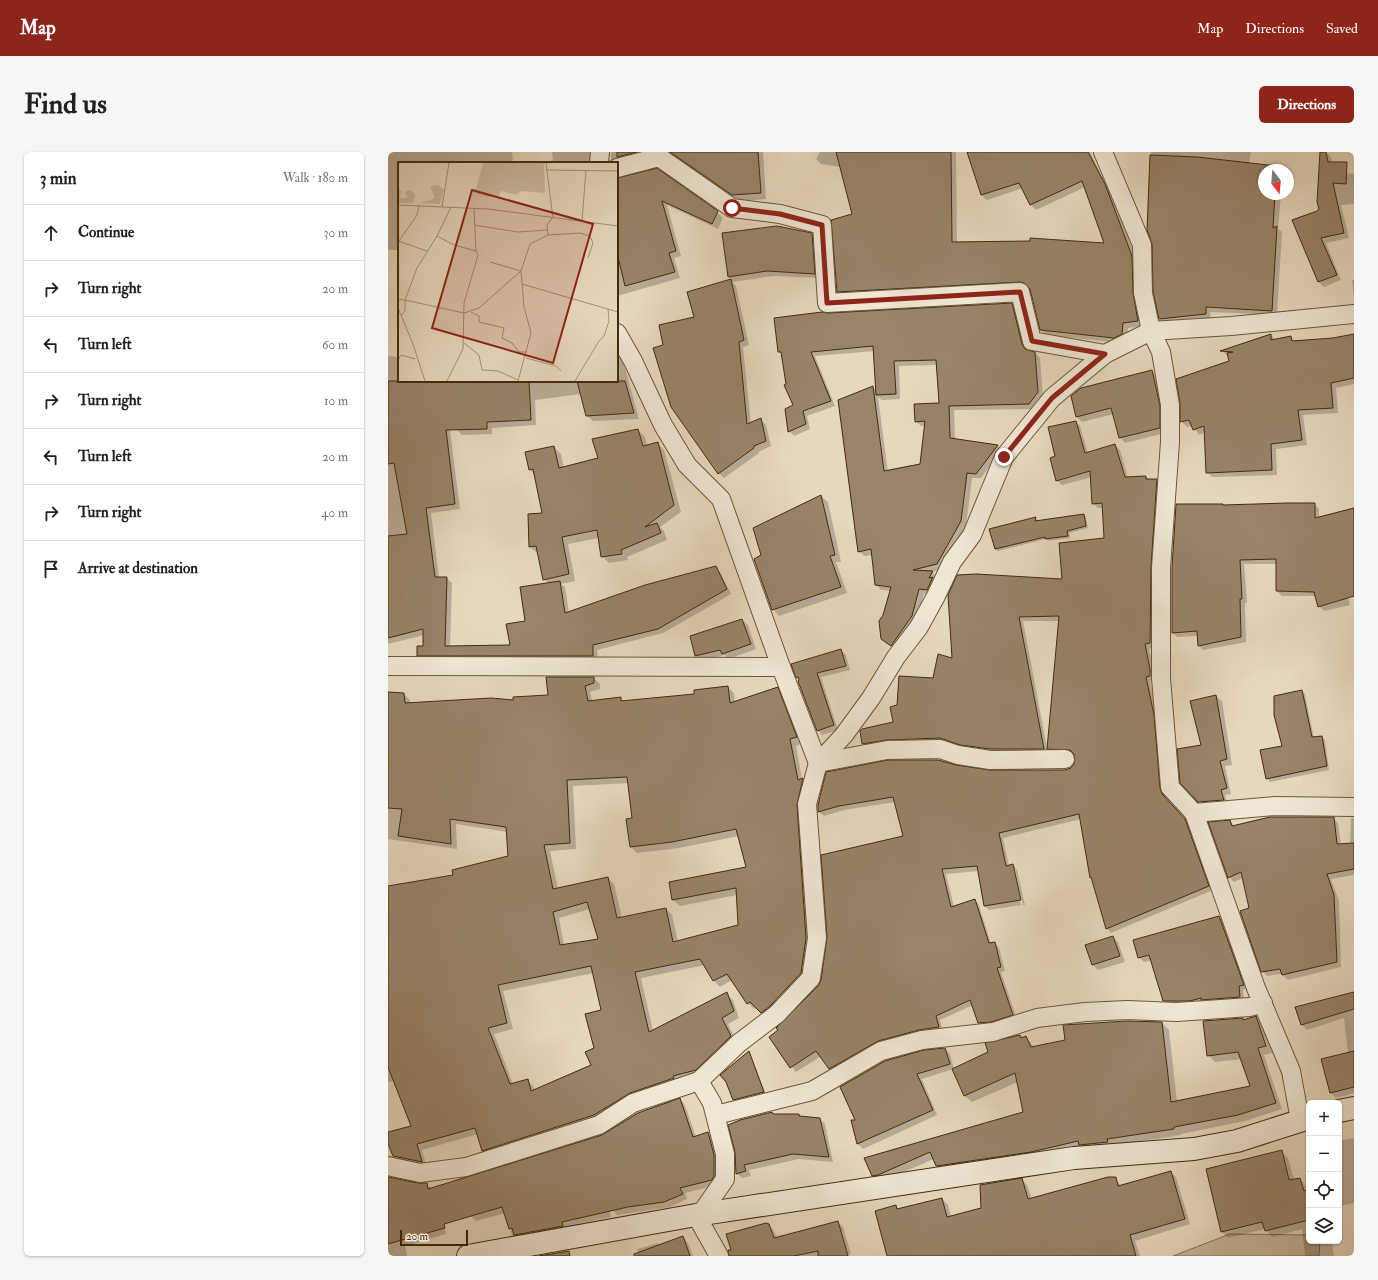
<!DOCTYPE html>
<meta charset="utf-8">
<style>
:root{--surface:#fff;--page:#f6f6f6;--text:#202124;--muted:#757577;--line:#e0e0e0;--accent:#8f2418}
body{margin:0;font-family:"IM FELL Double Pica",serif;background:var(--page);color:var(--text)}
.controls{position:absolute;right:12px;bottom:12px;display:grid;overflow:hidden;border-radius:6px;box-shadow:0 1px 3px #0004}
.controls button{width:36px;height:36px;display:grid;place-items:center;padding:0;border:0;border-bottom:1px solid var(--line);background:var(--surface);color:var(--text);font:20px sans-serif}
.compass{position:absolute;left:870px;top:12px;width:36px;height:36px;border-radius:50%;background:var(--surface);box-shadow:0 1px 3px #0004;rotate:164deg}
.scale{position:absolute;left:12px;bottom:10px;width:68px;box-sizing:border-box;padding-left:4px;border:2px solid #432a0e;border-top:0;font-size:11px;line-height:14px;white-space:nowrap;color:#432a0e;-webkit-text-stroke:3px #efe6d4;paint-order:stroke}
.stop{position:absolute;width:12px;height:12px;margin:-9px;border:3px solid #8f2418;border-radius:50%;background:#fff}
.stop.end{background:#8f2418;border-color:#fff;box-shadow:0 1px 4px #0008}
.list{margin:0;padding:0;list-style:none}
h2{display:flex;justify-content:space-between;align-items:center;height:52px;margin:0;padding:0 16px;font-size:17px}
h2 small{font-size:13px;font-weight:400;color:var(--muted)}
.list li{display:grid;grid-template-columns:26px 1fr auto;gap:12px;align-items:center;box-sizing:border-box;height:56px;padding:0 16px;border-top:1px solid var(--line)}
.list b{display:block;font-size:15px;white-space:nowrap}
.list em{font-size:13px;font-style:normal;color:var(--muted)}
.icon{flex:none;width:22px;height:22px;fill:none;stroke:currentColor;stroke-width:2;stroke-linecap:round;stroke-linejoin:round}
.map{position:relative;flex:none;width:966px;height:1104px;overflow:hidden;border-radius:6px}
header{display:flex;align-items:center;gap:24px;box-sizing:border-box;height:56px;padding:0 20px;background:var(--accent);color:#fff}
header strong{font-size:19px}
nav{display:flex;gap:22px;margin-inline-start:auto;font-size:14px}
.intro{display:flex;align-items:center;justify-content:space-between;box-sizing:border-box;height:96px;padding:0 24px}
h1{margin:0;font-size:28px}
.button{padding:10px 18px;border-radius:6px;background:var(--accent);color:#fff;font-size:14px;font-weight:700}
main{display:flex;gap:24px;padding:0 24px}
aside{flex:1;background:var(--surface);border-radius:6px;box-shadow:0 1px 3px #0004}
.map>svg:first-child{display:block}
.green{fill:#caba9f;stroke:#867256}
.shadow{fill:#0003;fill-rule:evenodd}
.building{fill:#988469;stroke:#432a0e;fill-rule:evenodd}
.lines{fill:none;stroke-linecap:round;stroke-linejoin:round}
.minor-casing{stroke:#6c563a;stroke-width:20}
.secondary-casing{stroke:#432a0e;stroke-width:24}
.minor{stroke:#efe6d4;stroke-width:18}
.secondary{stroke:#efe6d4;stroke-width:22}
.route{stroke:#8f2418;stroke-width:5}
.inset-road{fill:none;stroke:#a59277;stroke-width:1}
.view{fill:#8f2418;fill-opacity:0.15;stroke:#8f2418;stroke-width:2}
.inset-edge{fill:none;stroke:#432a0e;stroke-width:2}
</style>
<header>
<strong>Map</strong>
<nav><a>Map</a><a>Directions</a><a>Saved</a></nav>
</header>
<div class="intro"><h1>Find us</h1><a class="button">Directions</a></div>
<main>
<aside>
<h2>3 min<small>Walk · 180 m</small></h2>
<ul class="list">
<li><svg class="icon" aria-label="ahead" viewBox="0 0 24 24"><path d="M12 20V5M6 11l6-6 6 6"/></svg><div><b>Continue</b></div><em>30 m</em></li>
<li><svg class="icon" aria-label="right" viewBox="0 0 24 24"><path d="M7 20v-9h11M14 6l5 5-5 5"/></svg><div><b>Turn right</b></div><em>20 m</em></li>
<li><svg class="icon" aria-label="left" viewBox="0 0 24 24"><path d="M17 20v-9H6M10 6l-5 5 5 5"/></svg><div><b>Turn left</b></div><em>60 m</em></li>
<li><svg class="icon" aria-label="right" viewBox="0 0 24 24"><path d="M7 20v-9h11M14 6l5 5-5 5"/></svg><div><b>Turn right</b></div><em>10 m</em></li>
<li><svg class="icon" aria-label="left" viewBox="0 0 24 24"><path d="M17 20v-9H6M10 6l-5 5 5 5"/></svg><div><b>Turn left</b></div><em>20 m</em></li>
<li><svg class="icon" aria-label="right" viewBox="0 0 24 24"><path d="M7 20v-9h11M14 6l5 5-5 5"/></svg><div><b>Turn right</b></div><em>40 m</em></li>
<li><svg class="icon" aria-label="arrive" viewBox="0 0 24 24"><path d="M6 21V4h12l-3 4 3 4H6"/></svg><div><b>Arrive at destination</b></div></li>
</ul>
</aside>
<div class="map">
<svg width="966" height="1104" viewBox="0 0 966 1104">
<rect width="100%" height="100%" fill="#e6d8bd"/>
<filter id="stains"><feTurbulence type="fractalNoise" baseFrequency=".005" numOctaves="4"/><feColorMatrix values="0 0 0 0 .2 0 0 0 0 .09 0 0 0 0 .02 0 0 0 .5 -.17"/></filter>
<radialGradient id="worn" r=".72"><stop offset=".6" stop-color="#630" stop-opacity="0"/><stop offset="1" stop-color="#630" stop-opacity=".3"/></radialGradient>
<polygon class="green" points="842,1082 921,1083 921,1089 932,1089 931,1104 785,1104"/>
<g class="shadow">
<polygon points="0,0 124,0 125,11 11,11 11,98 0,98"/>
<polygon points="164,0 208,0 207,11 165,11"/>
<polygon points="223,0 279,0 226,11 223,8"/>
<polygon points="280,0 375,0 378,47 351,49"/>
<polygon points="432,0 568,0 569,91 718,92 697,35 648,58 643,53 635,36 599,48 593,43 580,0 702,0 730,58 749,110 755,174 740,176 739,187 731,191 658,183 653,177 642,135 638,134 455,145 450,139 465,63 453,15 433,12 428,7"/>
<polygon points="763,0 863,0 861,12 889,15 892,18 876,18 876,42 893,42 890,77 894,80 889,163 822,160 823,167 777,172 772,167 765,92 760,78"/>
<polygon points="933,0 938,0 943,5 946,20 966,22 966,52 953,53 961,86 938,91 953,128 936,135 931,130 905,68 929,60 932,57"/>
<polygon points="229,27 329,60 335,66 330,77 279,53 293,104 286,106 292,126 229,144"/>
<polygon points="424,82 429,88 432,126 385,124 344,130 348,134 361,193 355,195 363,272 373,268 378,273 383,294 370,300 371,301 336,326 331,321 276,194 307,166 300,141 344,128 341,125"/>
<polygon points="964,128 966,128 966,148"/>
<path d="M623,152L629,157L639,198L647,201L652,206L655,245L646,257L566,258L567,288L610,294L614,298L593,326H584L578,374L554,417L544,420L549,425L544,443L536,442L528,469L509,498L494,487L496,464L503,439L493,438L488,433L485,403L476,404L471,399L485,235L488,238L487,199L427,204L447,254L419,264L422,277L406,284L401,279L406,254L399,233L395,203L391,200L440,162ZM549,213L552,252L528,269L533,274H538L532,313L500,320L490,245L494,248L512,247L511,214Z"/>
<polygon points="883,183 888,188 902,185 907,190 946,187 966,183 966,232 948,236 950,261 915,263 919,293 888,297 889,323 824,325 819,320 817,280 811,283 805,274 799,275 794,270 793,251 843,210 840,204 834,199"/>
<polygon points="229,202 236,212 251,267 205,269 199,264 193,242 147,248 148,273 104,276 104,282 74,283 69,278 0,236 0,204 11,205 11,229 229,229"/>
<polygon points="764,219 769,225 777,281 737,291 732,285 726,262 694,270 689,265 684,244"/>
<polygon points="688,270 692,274 700,301 727,293 732,298 740,326 758,325 762,328 768,328 773,333 767,495 761,497 767,522 767,529 762,529 770,569 776,641 779,648 801,672 825,738 723,781 719,776 703,725 693,667 615,686 621,714 625,713 629,718 637,753 635,753 627,717 625,717 633,753 601,758 596,754 591,719 558,722 566,755 587,748 591,753 603,792 607,791 611,796 617,819 613,820 629,867 596,875 591,871 585,853 552,868 555,880 446,921 433,904 408,920 382,885 392,878 431,834 517,685 507,650 456,658 436,664 431,659 568,614 602,620 677,618 683,617 687,612 687,602 665,601 660,596 671,469 635,469 660,601 480,596 475,591 507,571 510,554 545,527 565,507 675,428 717,387 715,356 710,356 705,351 704,325 674,333 669,328 668,305"/>
<polygon points="61,271 72,357 43,361 51,426 58,426 64,431 62,495 123,494 161,432 156,427 151,401 149,401 142,395 156,362 147,323 142,318 166,295 173,302 176,316 211,307 250,278 257,285 259,294 269,291 276,298 293,360 272,375 276,379 279,388 239,405 240,408 221,411 214,404 211,386 180,392 187,429 173,432 177,435 181,461 327,415 332,420 343,442 275,481 209,498 210,508 35,508 30,503 38,495 36,483 0,492 0,287"/>
<polygon points="433,344 440,350 453,410 448,410 459,441 391,464 385,457 374,404"/>
<polygon points="926,352 931,357 931,366 966,357 966,422 955,425 962,453 936,459 931,454 928,444 894,444 889,439 889,412 856,412 859,451 857,451 858,490 815,498 810,493 810,484 789,485 784,480 836,354"/>
<polygon points="696,363 698,366 700,376 681,381 682,386 660,389 658,387 610,399 607,397 603,377 648,366 650,369"/>
<polygon points="354,468 360,473 368,497 340,507 337,503 313,509 308,504"/>
<polygon points="453,498 458,503 462,518 433,525 450,578 434,583 430,578 413,529 409,525 404,512"/>
<path d="M206,526L212,532V537L202,540L204,549L232,546L236,550L307,543L340,535L346,541L347,551L389,536L396,543L414,591L408,594L414,627L421,633L424,792L419,828L380,867L369,856L366,857L360,851L344,828L332,835L326,829L317,813L253,826L265,879L338,842L345,848L351,866L340,872L349,890L314,924L213,969L101,1005L94,999L90,982L34,998L39,1016L12,1010L6,1004L0,989V981L24,975L6,929L0,930V739L67,724L121,705L119,680L68,672L69,697L0,687V541L16,542L22,548V552L126,549L162,544ZM241,631L245,667L243,695L249,701L291,696L351,684L359,716L282,731L285,748L292,754L349,743L351,774L290,790L284,763L278,757L234,766L226,732L220,726L170,737L162,699L188,697L185,634ZM202,757L211,787L176,793L171,766ZM206,821L214,859L204,913L147,939L145,934L139,928L125,932L106,882L125,877L115,839Z"/>
<polygon points="914,539 917,542 926,586 934,585 937,588 941,618 882,630 879,626 895,594"/>
<polygon points="828,544 834,549 844,613 837,614 843,642 837,643 840,653 817,655 811,649 814,594 803,550"/>
<polygon points="945,666 950,671 953,693 962,692 963,666 966,666 966,723 943,727 951,749 953,815 900,828 894,822 879,824 874,819 855,726 846,730 841,725 842,669 847,675"/>
<polygon points="831,765 836,770 859,837 855,838 856,849 780,853 775,848 764,808 756,810 751,805"/>
<polygon points="725,785 730,790 737,810 710,818 705,813 698,794"/>
<polygon points="966,841 966,941 948,946 943,941 960,901 956,866 919,878 914,873 909,855"/>
<polygon points="868,865 875,872 884,901 876,903 894,957 857,969 793,982 793,983 556,1020 549,1014 546,1007 492,1030 485,1023 637,961 630,930 584,950 577,944 565,917 534,927 549,963 475,997 470,992 464,969 469,970 557,897 562,902 566,917 601,901 631,884 634,886 638,885 646,895 774,871 781,878 789,950 863,935 854,907 827,910 820,903 854,867 856,868"/>
<polygon points="361,900 378,942 348,950 346,947"/>
<polygon points="292,947 297,953 308,985 320,981 325,986 331,1009 329,1033 297,1041 299,1047 282,1055 229,1063 222,1056 223,1065 178,1074 179,1079 129,1088 124,1083 117,1061 88,1069 83,1064 215,984"/>
<polygon points="385,963 411,963 413,965 432,967 437,972 445,1010 411,1007 361,1018 363,1024 354,1026 348,1021"/>
<polygon points="966,986 966,1051 952,1054 951,1020 954,1020 951,1008 951,989"/>
<polygon points="893,999 900,1006 906,1028 912,1027 921,1038 921,1089 944,1089 946,1104 917,1104 914,1077 884,1085 877,1077 840,1086 834,1080"/>
<polygon points="783,1020 788,1025 802,1072 747,1089 752,1104 500,1104 508,1054 511,1058 554,1047 560,1053 563,1065 594,1056 634,1028 639,1033 644,1047 727,1026 733,1034"/>
<polygon points="38,1032 51,1042 58,1082 17,1094 19,1104 0,1104 0,1037"/>
<polygon points="450,1070 455,1075 463,1102 456,1104 345,1104 381,1073 386,1079 389,1086"/>
<polygon points="294,1085 300,1091 305,1104 251,1104 249,1097 270,1091 273,1093"/>
</g>
<g class="building">
<polygon points="229,0 249,0 229,5"/>
<polygon points="282,0 370,0 373,41 344,43"/>
<polygon points="448,0 563,0 564,90 642,89 642,86 716,91 694,29 642,53 631,31 593,43 579,0 700,0 717,32 744,104 745,141 750,169 735,171 734,182 726,186 652,178 642,137 636,131 632,130 449,140 443,68 464,62"/>
<polygon points="932,0 938,0 940,10 959,10 958,32 945,31 956,81 933,86 949,123 930,130 904,68 929,59 931,57 929,50"/>
<polygon points="762,3 809,5 889,14 889,18 876,18 876,42 887,42 885,76 889,74 884,159 818,155 818,162 771,167 765,140 764,92 759,78"/>
<polygon points="269,16 330,59 324,72 274,49 288,99 281,101 287,120 237,134 229,101 229,26"/>
<polygon points="389,74 424,81 427,122 379,119 340,125 334,81"/>
<polygon points="343,127 356,188 351,190 359,272 373,266 378,289 366,294 366,296 330,322 283,255 265,196 275,193 271,173 306,165 299,140"/>
<polygon points="624,151 634,192 637,197 647,200 650,240 641,252 561,254 562,286 610,293 588,322 579,321 573,369 549,412 525,418 545,419 541,426 545,425 539,438 531,437 524,464 503,494 493,487 491,469 495,463 503,435 487,433 483,397 470,400 450,248 485,234 496,319 532,312 537,269 527,270 526,252 551,251 548,208 506,209 508,242 488,243 485,194 423,200 443,249 415,259 418,272 400,280 397,257 405,253 396,233 398,232 393,200 390,200 386,166 434,160 440,161"/>
<polygon points="883,182 883,188 903,184 904,189 945,186 966,182 966,226 943,231 945,256 910,258 914,288 883,292 884,318 818,321 816,274 805,278 801,268 792,270 792,251 788,227 841,209 839,201 845,200 832,199"/>
<polygon points="764,218 772,254 772,276 731,286 723,256 688,265 683,244 693,236"/>
<polygon points="0,229 141,229 143,268 99,270 99,277 58,278 67,352 38,356 47,425 59,425 57,494 122,493 118,472 137,469 132,435 172,429 177,461 257,433 328,414 339,437 270,477 205,493 205,504 29,504 29,494 35,494 35,477 0,486 0,384 19,382 6,311 0,312"/>
<polygon points="189,229 237,229 246,261 198,264"/>
<polygon points="688,269 697,301 727,292 737,325 758,324 758,327 769,327 763,415 762,491 757,492 762,517 762,524 758,525 766,563 772,636 774,642 797,667 821,734 718,777 703,725 702,726 691,662 611,681 618,714 625,712 633,748 596,754 589,714 554,717 563,755 587,747 601,791 607,790 613,815 609,816 625,863 603,870 590,871 582,848 548,864 551,875 531,878 490,889 441,917 428,899 402,916 381,885 390,878 388,876 431,833 433,828 439,785 433,703 515,684 505,645 451,654 430,660 430,653 438,620 500,608 550,608 568,613 602,618 677,618 683,616 686,612 686,602 682,598 659,597 671,464 631,465 656,597 603,597 572,593 552,586 499,588 474,592 472,579 474,577 505,570 502,555 509,553 511,524 545,526 550,502 564,506 560,443 569,423 588,422 674,427 671,391 716,386 714,351 704,352 702,319 668,329 662,306 667,304 660,275"/>
<polygon points="250,277 255,294 270,290 286,353 257,375 269,371 273,381 233,398 234,402 213,405 209,378 174,385 181,422 155,428 148,394 141,395 140,362 154,361 145,317 141,318 137,300 166,294 171,316 210,306 204,287"/>
<polygon points="433,343 447,403 442,404 453,435 384,458 366,407 373,403 365,376"/>
<polygon points="899,351 927,351 927,366 966,356 966,444 930,455 926,440 888,439 888,407 852,408 854,447 852,447 853,485 810,494 809,479 784,481 784,416 788,352 835,352 835,353"/>
<polygon points="696,362 698,374 679,379 680,384 657,387 657,385 607,397 601,377 648,365 647,369"/>
<polygon points="354,467 363,492 334,502 332,498 307,504 302,484"/>
<polygon points="453,497 458,514 429,521 446,573 429,579 410,529 411,528 410,525 408,526 403,512"/>
<path d="M158,525H206V531L197,534L200,549L233,545V549L306,542V538L340,534L342,551L390,535L409,585L402,587L410,628L415,626L409,653L418,786L413,821L382,854L373,861L362,850L359,852L339,822L325,829L312,807L247,820L261,880L339,840L346,859L334,866L343,884L308,918L285,924L286,926L242,941L206,963L94,999L87,976L29,992L34,1010L5,1004L0,992V980L23,974L0,915V734L65,723L64,718L120,704L118,675L62,667L63,692L10,684L14,657L0,656V540L16,541L17,551L103,546L125,548V545L160,543ZM239,625L244,666L238,667L242,695L284,690L348,677L358,715L281,730L284,748L348,736L350,773L285,790L278,756L229,766L220,725L165,737L156,693L182,691L179,628ZM199,750L210,787L172,793L165,760ZM203,814L213,858L197,862L206,896L197,900L203,913L143,939L140,927L122,932L100,876L119,871L110,833Z"/>
<polygon points="914,538 924,585 934,584 939,614 878,627 872,598 894,594 886,563 886,544"/>
<polygon points="828,543 839,607 832,609 839,636 833,638 836,648 810,650 792,631 789,597 813,593 802,549"/>
<polygon points="882,665 946,665 949,692 966,691 966,717 939,722 946,743 949,810 894,823 892,817 873,820 852,759 861,756 853,720 840,726 820,670 842,668 844,674"/>
<polygon points="831,764 856,833 851,834 852,845 813,848 813,846 802,849 775,849 761,803 750,806 745,788"/>
<polygon points="725,784 732,804 704,813 697,793"/>
<polygon points="966,840 966,857 913,873 907,855"/>
<polygon points="868,864 878,894 870,896 888,951 850,963 786,975 786,977 719,987 720,990 691,993 690,989 643,1000 548,1014 542,1000 490,1023 484,1024 476,1006 635,960 627,921 576,944 564,917 600,900 597,891 632,883 633,886 638,884 643,895 677,888 675,873 739,869 774,870 783,950 862,934 850,900 819,904 815,869 855,866 855,868"/>
<polygon points="557,896 562,912 529,922 545,958 469,992 463,968 467,968 452,935 497,909 536,898"/>
<polygon points="361,899 376,940 345,948 338,930 332,923"/>
<polygon points="966,899 966,935 942,941 933,907"/>
<polygon points="292,946 305,985 320,980 326,1003 326,1024 324,1028 292,1036 295,1042 276,1050 240,1055 174,1070 175,1074 126,1083 124,1076 121,1077 114,1055 56,1072 57,1076 0,1092 0,1025 30,1031 39,1031 40,1037 214,983 250,961"/>
<polygon points="384,960 385,962 411,962 411,964 432,966 441,1005 405,1002 356,1013 358,1019 348,1022 347,1000 340,973 352,968"/>
<polygon points="894,998 901,1028 912,1026 916,1039 921,1037 921,1068 877,1079 874,1070 833,1080 818,1017"/>
<polygon points="783,1019 797,1067 742,1083 748,1104 499,1104 487,1059 508,1053 509,1057 554,1046 559,1065 593,1056 592,1033 634,1026 640,1047 720,1025 728,1025 730,1034"/>
<polygon points="450,1069 460,1104 430,1104 430,1099 406,1104 341,1104 340,1098 343,1098 338,1082 378,1071 381,1072 386,1086"/>
<polygon points="295,1084 302,1104 246,1104 246,1102"/>
<polygon points="181,1099 182,1104 151,1104"/>
</g>
<g class="lines">
<defs>
<g id="minor">
<polyline points="715,0 754,93 755,141 763,179 773,200 782,253 782,290 773,416 773,526 782,635 806,661 887,654 966,655"/>
<polyline points="211,11 212,0"/>
<polyline points="229,16 271,5 344,56 392,62 434,73 439,151 632,140 644,189 717,202"/>
<polyline points="229,181 245,209 275,273 299,313 333,347 393,515 430,611 499,598 552,597 570,603 602,608 677,607"/>
<polyline points="0,514 393,515"/>
<polyline points="806,661 868,836 903,919 912,968"/>
<polyline points="328,963 424,939 493,899 534,888 605,880 649,866 697,860 739,858 789,860 862,855 875,851"/>
<polyline points="0,1014 32,1021 78,1015 211,973 245,951 311,929"/>
<polyline points="308,1063 331,1104"/>
<polyline points="312,1063 337,1027 337,1002 324,951 311,929 351,891 389,862 423,826 429,786 419,652 430,611 456,583 483,546 508,505 531,475 548,444 564,410 584,383 616,305 664,246 717,202 763,179 843,174 966,162"/>
</g>
<g id="secondary">
<polyline points="951,959 966,956"/>
<polyline points="80,1104 308,1063 686,1006 806,997 849,989 921,966"/>
</g>
</defs>
<use href="#minor" class="minor-casing"/>
<use href="#secondary" class="secondary-casing"/>
<use href="#minor" class="minor"/>
<use href="#secondary" class="secondary"/>
</g>
<g class="lines">
<polyline class="route" points="344,56 392,62 434,73 439,151 632,140 644,189 717,202 664,246 616,305"/>
</g>
<g transform="translate(10 10)">
<rect width="220" height="220" fill="#e6d8bd"/>
<path d="M85,1H146L147,31L123,29L118,33L103,29L101,34L89,35L77,31ZM40,23L46,28L42,42L23,41L37,36L32,24ZM0,26L3,29L2,36H9L7,30L12,28L17,32L15,41H0Z" fill="#caba9f"/>
<path class="inset-road" d="M148,1L155,56M148,8L220,9M0,43L90,47L220,64M44,45L51,1M76,47L78,89M184,59L188,8M76,63L120,70L149,68M150,73L182,71L192,74L195,81L190,96M39,74L56,83L78,89L80,93L66,141L65,187L49,219M0,79L29,89M1,79L19,53L21,43M92,100L123,109L126,145L133,171L120,219M124,122L220,150M0,137L7,138L19,106L39,74L53,45M0,146L15,182L27,219M73,150L81,154V160L106,166L104,176L114,181L121,190H129M4,153L7,148V138L66,151L81,146L123,109L132,82L150,73L149,63L154,56M66,181L81,193L84,208L100,209L120,218M128,196L158,204L163,209M0,198L3,193L17,197M177,219L201,179L206,174L211,159L210,147"/>
<path class="view" d="M74,28L195,62L155,201L34,166Z"/>
<rect width="220" height="220" class="inset-edge"/>
</g>
<rect width="100%" height="100%" filter="url(#stains)"/>
<rect width="100%" height="100%" fill="url(#worn)"/>
</svg>
<div class="controls">
<button>+</button>
<button>−</button>
<button><svg class="icon" aria-label="locate" viewBox="0 0 24 24"><circle cx="12" cy="12" r="6"/><path d="M12 2v4M12 18v4M2 12h4M18 12h4"/></svg></button>
<button><svg class="icon" aria-label="layers" viewBox="0 0 24 24"><path d="M12 4l9 5-9 5-9-5zM3 14l9 5 9-5"/></svg></button>
</div>
<svg class="compass" viewBox="-18 -18 36 36"><path d="M0-13l5 13h-10z" fill="#e53935"/><path d="M0 13l5-13h-10z" fill="#757577"/></svg>
<div class="scale">20 m</div>
<div class="stop" style="left:344px;top:56px"></div>
<div class="stop end" style="left:616px;top:305px"></div>
</div>
</main>
